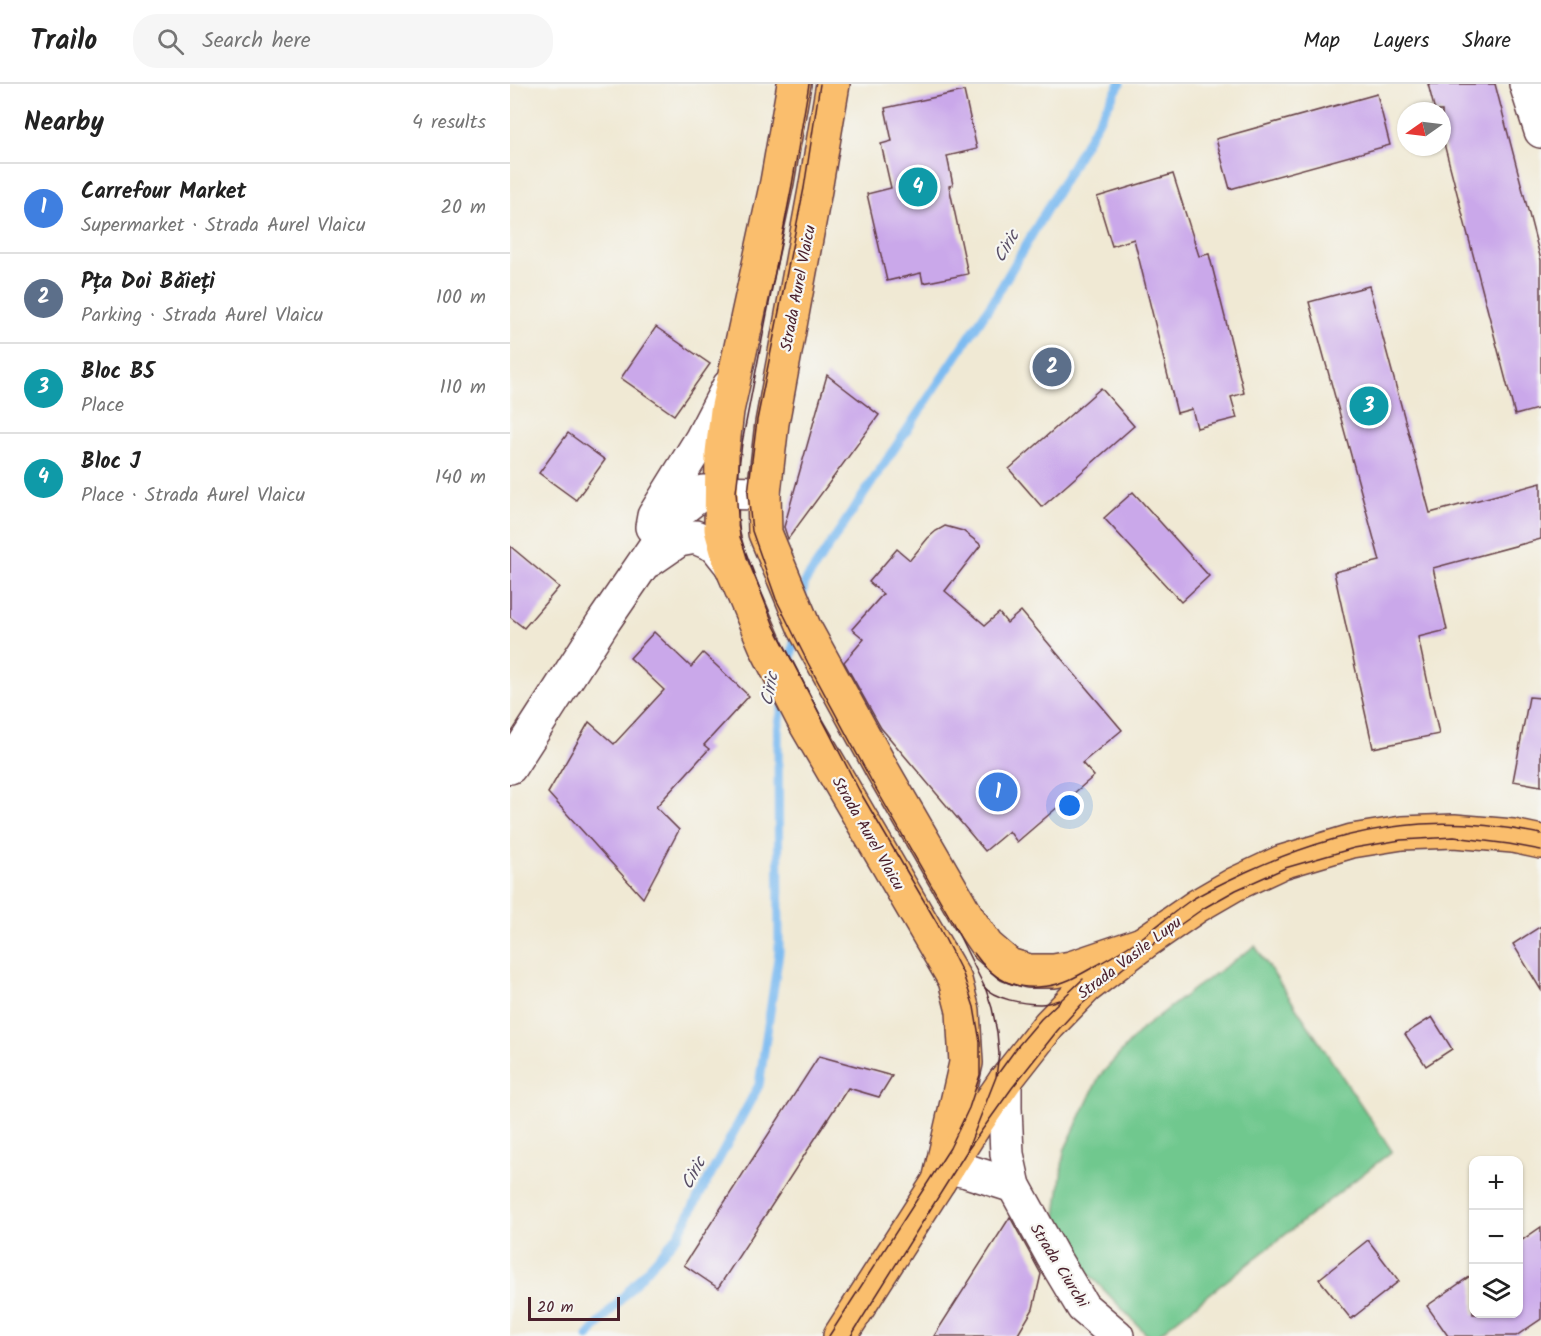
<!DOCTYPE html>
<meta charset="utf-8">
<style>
:root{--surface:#fff;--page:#f6f6f6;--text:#222;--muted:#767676;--line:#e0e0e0;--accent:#1a73e8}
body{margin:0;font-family:Kalam,sans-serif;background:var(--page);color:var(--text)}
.controls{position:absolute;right:18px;bottom:18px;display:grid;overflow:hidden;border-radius:12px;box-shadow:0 2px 4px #0004}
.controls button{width:54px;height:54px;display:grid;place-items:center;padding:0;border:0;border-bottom:2px solid var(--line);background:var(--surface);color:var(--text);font:30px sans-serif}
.compass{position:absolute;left:887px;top:18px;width:54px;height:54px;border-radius:50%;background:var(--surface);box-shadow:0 2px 4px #0004;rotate:256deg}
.scale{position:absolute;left:18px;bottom:15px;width:92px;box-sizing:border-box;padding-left:6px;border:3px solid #4a1f2b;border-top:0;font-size:16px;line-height:21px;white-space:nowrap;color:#4a1f2b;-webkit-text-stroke:4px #f6f6f2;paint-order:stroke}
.you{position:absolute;left:560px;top:722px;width:21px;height:21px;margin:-15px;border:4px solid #fff;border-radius:50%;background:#1a73e8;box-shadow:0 0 0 9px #1a73e833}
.badge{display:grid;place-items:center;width:39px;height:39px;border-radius:50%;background:var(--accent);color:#fff;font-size:20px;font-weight:700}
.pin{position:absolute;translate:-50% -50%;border:3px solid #fff;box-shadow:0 2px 6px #0006}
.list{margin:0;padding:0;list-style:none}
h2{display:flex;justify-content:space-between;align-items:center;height:78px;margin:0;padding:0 24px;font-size:26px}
h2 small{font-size:20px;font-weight:400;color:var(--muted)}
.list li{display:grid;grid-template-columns:39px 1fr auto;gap:18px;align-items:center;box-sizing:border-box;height:90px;padding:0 24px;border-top:2px solid var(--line)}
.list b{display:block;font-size:22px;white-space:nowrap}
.list p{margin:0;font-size:20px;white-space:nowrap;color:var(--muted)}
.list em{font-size:20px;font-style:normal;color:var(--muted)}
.icon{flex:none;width:33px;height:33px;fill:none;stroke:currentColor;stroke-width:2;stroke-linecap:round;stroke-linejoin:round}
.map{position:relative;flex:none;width:1031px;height:1252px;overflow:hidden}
header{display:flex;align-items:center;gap:36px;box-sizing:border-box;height:84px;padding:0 30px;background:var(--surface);border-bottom:2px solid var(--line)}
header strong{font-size:28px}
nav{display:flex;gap:33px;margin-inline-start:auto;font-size:21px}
.search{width:420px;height:54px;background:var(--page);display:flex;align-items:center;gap:15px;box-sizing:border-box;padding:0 21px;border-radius:24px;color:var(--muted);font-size:22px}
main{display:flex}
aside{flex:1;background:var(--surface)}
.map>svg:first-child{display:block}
.green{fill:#6fc88e;stroke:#5c745c;stroke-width:1.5}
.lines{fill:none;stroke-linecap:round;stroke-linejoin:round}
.stream{stroke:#7dbbf1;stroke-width:9}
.building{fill:#caa8ea}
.minor-casing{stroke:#633d44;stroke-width:36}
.major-casing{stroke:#633d44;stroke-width:36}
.minor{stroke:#fff;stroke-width:33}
.major{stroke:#fabe6d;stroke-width:33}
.tram{stroke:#4a1f2b;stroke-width:1.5}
.labels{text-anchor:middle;stroke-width:4.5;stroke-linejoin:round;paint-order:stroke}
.street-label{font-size:16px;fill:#4a1f2b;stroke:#f6f6f2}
.water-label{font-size:18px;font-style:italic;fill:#594e66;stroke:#f6f6f2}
</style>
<header>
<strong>Trailo</strong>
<div class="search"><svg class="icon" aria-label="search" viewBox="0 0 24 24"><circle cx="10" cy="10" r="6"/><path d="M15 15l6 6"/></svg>Search here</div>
<nav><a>Map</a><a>Layers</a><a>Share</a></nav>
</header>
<main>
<aside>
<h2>Nearby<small>4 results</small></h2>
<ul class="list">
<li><span class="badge" style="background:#3f7fe0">1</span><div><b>Carrefour Market</b><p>Supermarket · Strada Aurel Vlaicu</p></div><em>20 m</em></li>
<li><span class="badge" style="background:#5c6f8a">2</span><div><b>Pța Doi Băieți</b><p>Parking · Strada Aurel Vlaicu</p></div><em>100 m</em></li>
<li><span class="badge" style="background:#0f9aa8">3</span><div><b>Bloc B5</b><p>Place</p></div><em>110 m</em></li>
<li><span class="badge" style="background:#0f9aa8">4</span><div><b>Bloc J</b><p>Place · Strada Aurel Vlaicu</p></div><em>140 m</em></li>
</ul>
</aside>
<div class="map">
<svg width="1031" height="1252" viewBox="0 0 1031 1252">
<rect width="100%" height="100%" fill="#f6f6f2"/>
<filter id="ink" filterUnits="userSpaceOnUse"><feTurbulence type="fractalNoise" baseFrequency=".0167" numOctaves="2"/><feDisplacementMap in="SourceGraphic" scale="12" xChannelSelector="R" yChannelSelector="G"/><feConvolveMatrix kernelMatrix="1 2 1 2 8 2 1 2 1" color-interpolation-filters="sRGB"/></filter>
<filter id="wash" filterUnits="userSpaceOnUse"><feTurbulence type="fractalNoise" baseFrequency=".008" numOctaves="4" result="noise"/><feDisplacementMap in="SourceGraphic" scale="24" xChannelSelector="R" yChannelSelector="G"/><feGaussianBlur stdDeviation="1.35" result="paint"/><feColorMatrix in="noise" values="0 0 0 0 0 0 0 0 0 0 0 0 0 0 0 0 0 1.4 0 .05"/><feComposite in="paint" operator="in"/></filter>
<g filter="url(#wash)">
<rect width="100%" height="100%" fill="#f0e9d4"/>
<polygon class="green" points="745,862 882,1067 646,1252 638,1252 575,1186 546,1132 554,1067 589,993 632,945 685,904"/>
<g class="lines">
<g class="stream">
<polyline points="292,513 295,498 482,219 610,0"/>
<polyline points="279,586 286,547"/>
<polyline points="78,1252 168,1151 249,1001 269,868 268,646 273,618"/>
</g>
</g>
<g id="blocks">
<g class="building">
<polygon points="918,0 985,0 1031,176 1031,324 1005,331 932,52 932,27 925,27"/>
<polygon points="454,7 467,65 437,72 443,101 439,102 458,190 413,199 411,189 377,197 357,110 381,104 371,60 382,57 375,24"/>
<polygon points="867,10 880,61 720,105 706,55"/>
<polygon points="663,90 689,172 699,170 734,309 721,313 727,334 687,344 682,325 667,329 624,155 602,162 587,113"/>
<polygon points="859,202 920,429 1031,399 1031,455 923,484 937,546 908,553 929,650 863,664 824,488 870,477 799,218"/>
<polygon points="146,243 200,280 164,331 111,294"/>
<polygon points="317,291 369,331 278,455 274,443"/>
<polygon points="591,304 624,342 532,423 499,385"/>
<polygon points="58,349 95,376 66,416 29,389"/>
<polygon points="623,408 699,492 671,518 594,434"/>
<polygon points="435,442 453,447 471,461 435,507 475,541 489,529 497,539 511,527 612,646 572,679 584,692 507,758 499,747 475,767 371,644 334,578 354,555 342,545 373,510 359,498 387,465 400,476 418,454 426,447"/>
<polygon points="0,462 49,503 14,544 0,533"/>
<polygon points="144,548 181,583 193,569 239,612 194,661 199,665 146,723 169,746 133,814 38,709 79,638 104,660 154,606 120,574"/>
<polygon points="1019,613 1031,614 1031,702 1003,697"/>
<polygon points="1031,842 1031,906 1003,860"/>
<polygon points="922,933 942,965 916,982 895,950"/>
<polygon points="309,972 382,992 369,1013 338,1004 208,1204 174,1181"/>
<polygon points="500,1133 531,1190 523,1225 507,1252 424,1252"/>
<polygon points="1031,1143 1031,1235 1006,1252 938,1252 917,1222 963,1190 963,1230 1008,1230 1008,1159"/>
<polygon points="858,1156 889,1197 841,1235 809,1195"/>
</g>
</g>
</g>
<g filter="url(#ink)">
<use href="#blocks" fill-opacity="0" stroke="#633d44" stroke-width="1.5"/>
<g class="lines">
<defs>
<g id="minor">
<polyline points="1016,0 1031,47"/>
<polyline points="142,443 144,432 191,356 219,302"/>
<polyline points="140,476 169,456 185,453 206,462 221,481"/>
<polyline points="0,683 94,537 170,426 193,408 254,409"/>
<polyline points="495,997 495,1024 497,1070 504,1102 543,1173 573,1223 607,1252"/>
<polyline points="438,1083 457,1087 504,1102"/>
</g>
<g id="major">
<polyline points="284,0 267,98 217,327 212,369 211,445 221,481 257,565 294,637 445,896 453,927 456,979 429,1097"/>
<polyline points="323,0 305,106 262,339 254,409 255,449 294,543 373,687 458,834 477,862 499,881 519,887 544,887 561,884 632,860"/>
<polyline points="330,1252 468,1036 495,997 539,941 576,903 632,860 687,822 725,800 772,778 842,757 892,749 944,747 1003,752 1031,758"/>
</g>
</defs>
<use href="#minor" class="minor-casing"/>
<use href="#major" class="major-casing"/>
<use href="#minor" class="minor"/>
<use href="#major" class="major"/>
<g class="tram">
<polyline points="299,0 282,101 232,359 226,408 230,453 264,542 349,706 427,839 453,890 464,923 470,958 470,991 459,1024 440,1064 319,1252"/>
<polyline points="310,0 294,104 247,336 238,409 242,447 266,515 298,579 361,696 443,839 476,906 482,924 487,948 489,970 486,993 457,1067"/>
<path d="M464,869C483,896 504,907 538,902C553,900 566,893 580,885C598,875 617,864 634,852C650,840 665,827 681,816C699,805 719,796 738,787C786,765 838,748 890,742C936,736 986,741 1031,750"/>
<path d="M473,902C484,915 513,920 530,920C537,920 543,918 549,916"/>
<polyline points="487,991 508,962 531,935 573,895"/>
<polyline points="341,1252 457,1067 502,1004 547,947 571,921 612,885 650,855 694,824 726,806 775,784 844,764 891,756 944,753 999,760 1031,766"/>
</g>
</g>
</g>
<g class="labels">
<g class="street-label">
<text transform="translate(287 204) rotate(-79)" y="6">Strada Aurel Vlaicu</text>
<text transform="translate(359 749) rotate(60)" y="6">Strada Aurel Vlaicu</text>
<text transform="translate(619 873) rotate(-37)" y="6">Strada Vasile Lupu</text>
<text transform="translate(550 1181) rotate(58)" y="6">Strada Ciurchi</text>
</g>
<g class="water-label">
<text transform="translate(496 162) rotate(-60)" y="6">Ciric</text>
<text transform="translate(259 605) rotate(-80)" y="6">Ciric</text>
<text transform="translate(183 1089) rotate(-62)" y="6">Ciric</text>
</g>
</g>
</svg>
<div class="controls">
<button>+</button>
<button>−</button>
<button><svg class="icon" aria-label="layers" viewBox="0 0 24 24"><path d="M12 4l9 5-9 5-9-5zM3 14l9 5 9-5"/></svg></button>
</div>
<svg class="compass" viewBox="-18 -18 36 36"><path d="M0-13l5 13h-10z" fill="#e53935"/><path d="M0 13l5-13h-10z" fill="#767676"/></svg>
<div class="scale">20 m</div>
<div class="you"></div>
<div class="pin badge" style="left:488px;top:708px;background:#3f7fe0">1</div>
<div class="pin badge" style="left:542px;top:283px;background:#5c6f8a">2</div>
<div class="pin badge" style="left:859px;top:322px;background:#0f9aa8">3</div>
<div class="pin badge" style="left:408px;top:103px;background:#0f9aa8">4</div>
</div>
</main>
